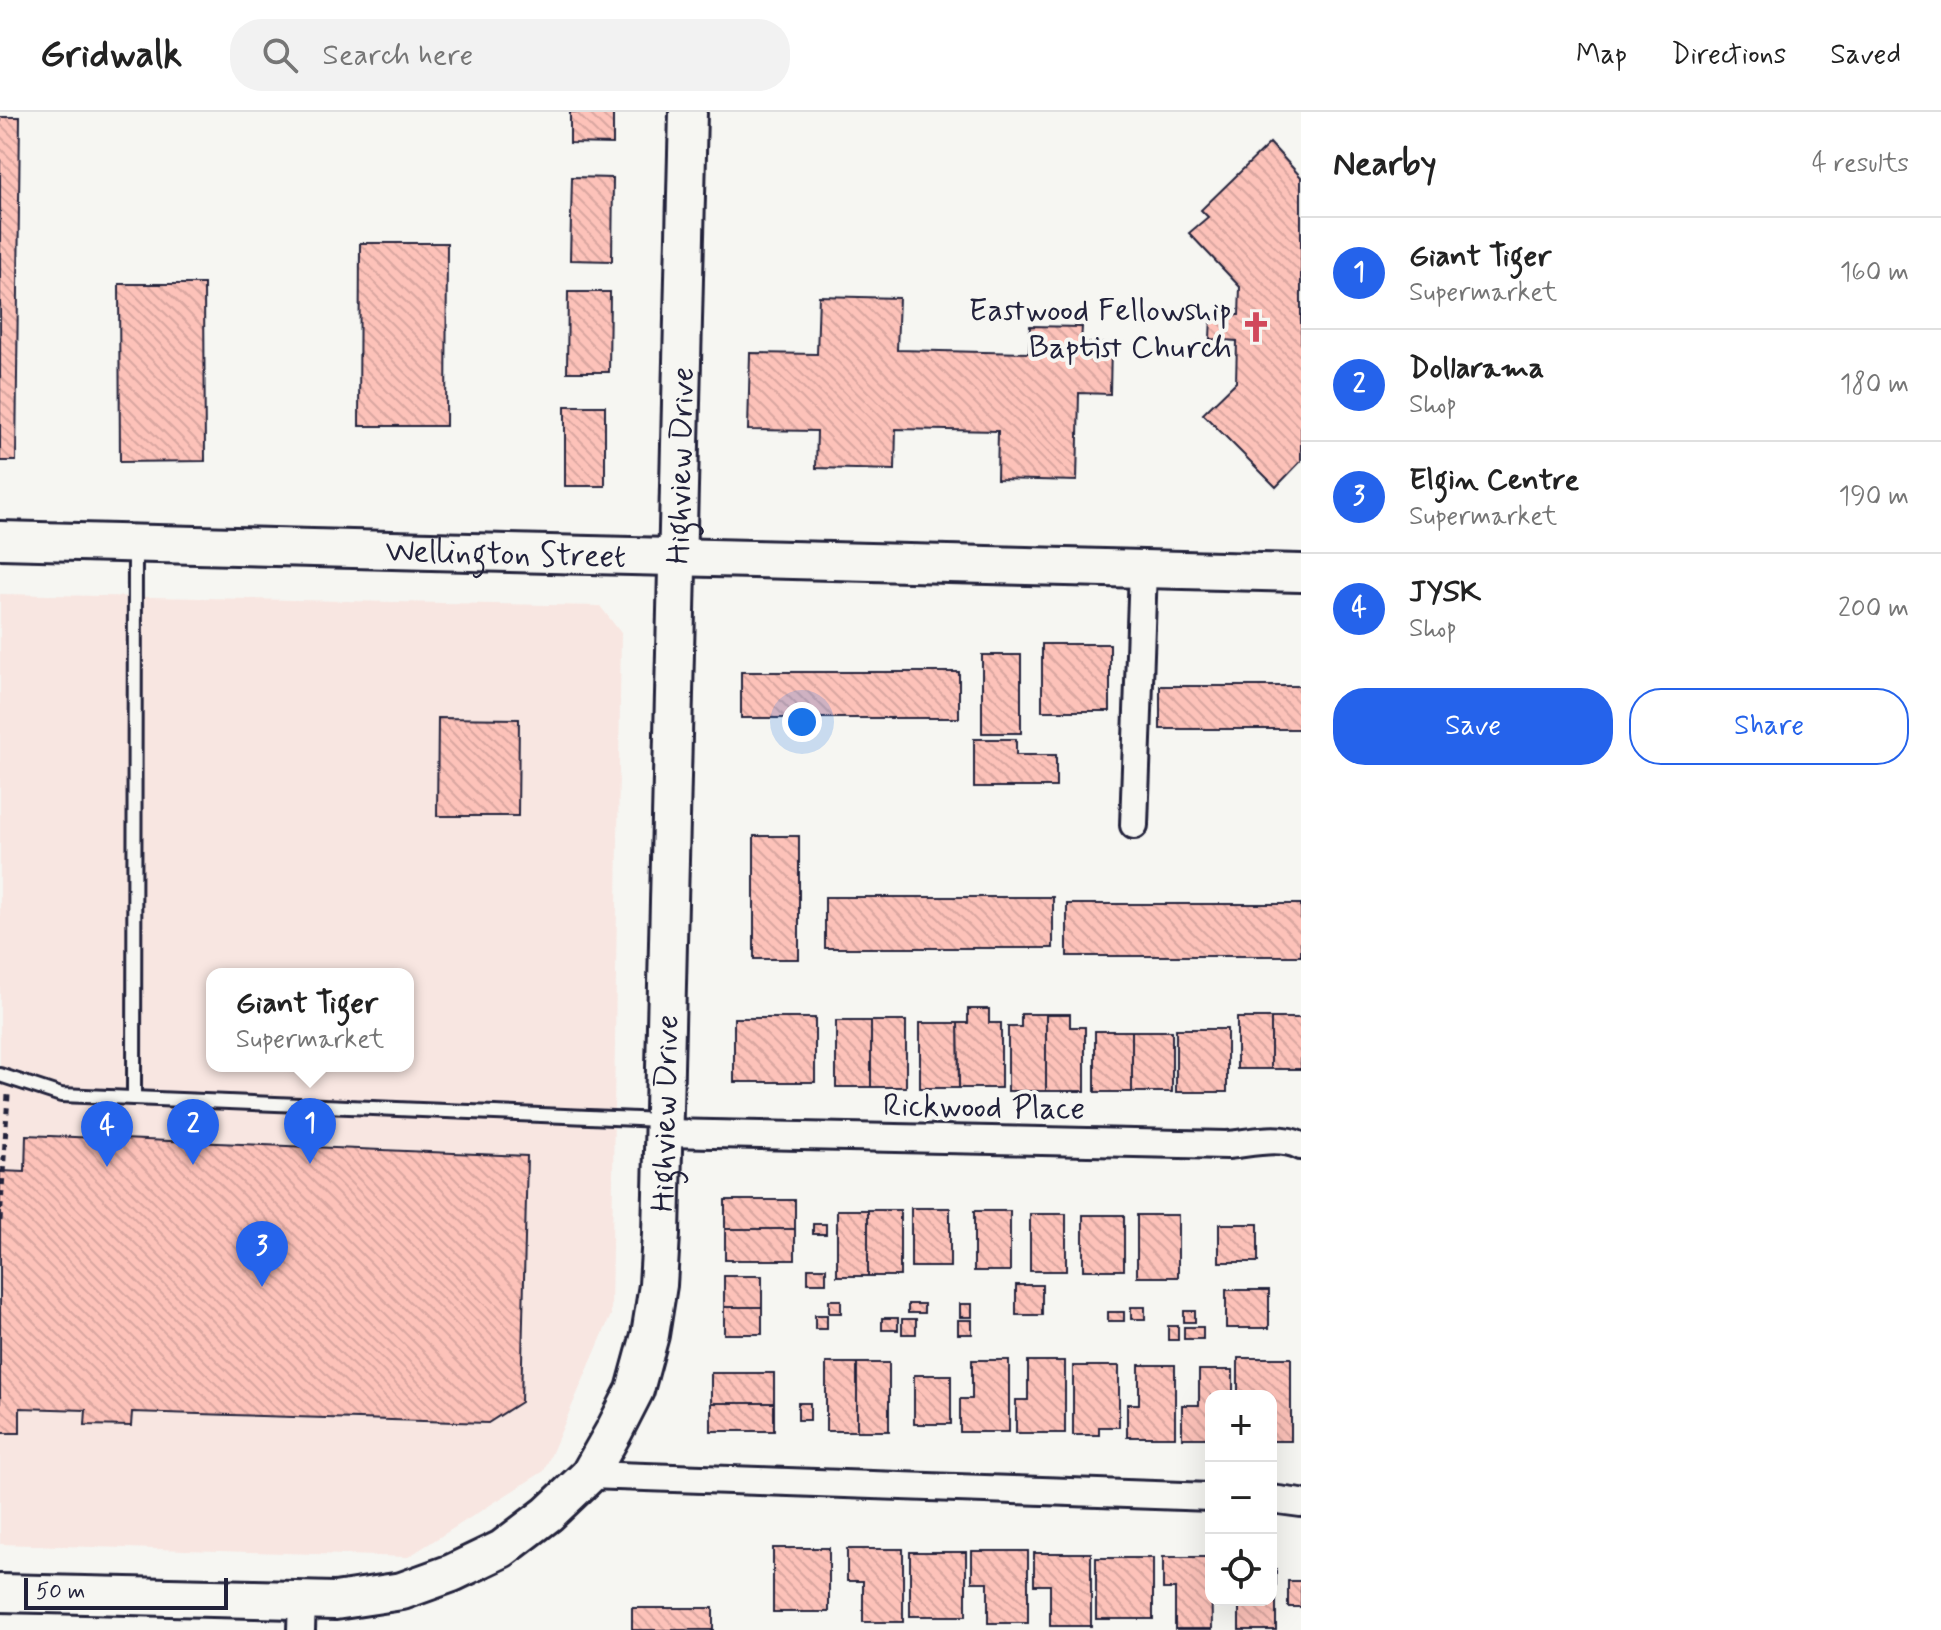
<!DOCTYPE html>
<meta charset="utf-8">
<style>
:root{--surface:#fff;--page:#f2f2f2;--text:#222;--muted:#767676;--line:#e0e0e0;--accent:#2563eb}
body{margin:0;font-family:Mynerve,sans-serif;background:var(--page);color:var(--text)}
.controls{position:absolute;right:24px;bottom:24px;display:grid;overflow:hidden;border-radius:16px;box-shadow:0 8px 32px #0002}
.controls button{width:72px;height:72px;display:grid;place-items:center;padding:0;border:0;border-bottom:2px solid var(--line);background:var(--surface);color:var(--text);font:40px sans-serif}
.scale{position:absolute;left:24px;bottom:20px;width:204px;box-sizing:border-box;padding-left:8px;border:4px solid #22223b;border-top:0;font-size:22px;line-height:28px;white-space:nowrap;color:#22223b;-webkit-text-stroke:6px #f6f6f2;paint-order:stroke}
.you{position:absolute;left:802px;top:610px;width:28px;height:28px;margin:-20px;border:6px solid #fff;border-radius:50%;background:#1a73e8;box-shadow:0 0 0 12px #1a73e833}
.badge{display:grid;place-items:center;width:52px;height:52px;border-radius:50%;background:var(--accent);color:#fff;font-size:26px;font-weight:700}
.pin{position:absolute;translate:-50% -66px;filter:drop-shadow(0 2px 4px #0008)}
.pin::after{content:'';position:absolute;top:42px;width:28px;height:24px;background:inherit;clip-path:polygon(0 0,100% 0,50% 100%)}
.popup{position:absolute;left:206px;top:856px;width:208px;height:104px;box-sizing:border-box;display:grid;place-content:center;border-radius:16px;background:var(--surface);filter:drop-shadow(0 2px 6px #0005);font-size:26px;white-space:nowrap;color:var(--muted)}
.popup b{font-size:30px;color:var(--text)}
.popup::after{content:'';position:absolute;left:50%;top:100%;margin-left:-16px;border:16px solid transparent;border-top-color:var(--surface)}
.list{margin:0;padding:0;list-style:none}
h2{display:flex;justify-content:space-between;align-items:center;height:104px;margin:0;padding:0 32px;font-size:34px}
h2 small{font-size:26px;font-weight:400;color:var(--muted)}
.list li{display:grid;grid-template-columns:52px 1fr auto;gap:24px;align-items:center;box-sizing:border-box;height:112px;padding:0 32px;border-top:2px solid var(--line)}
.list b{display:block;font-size:30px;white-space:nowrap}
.list p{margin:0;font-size:26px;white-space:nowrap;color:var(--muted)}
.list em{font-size:26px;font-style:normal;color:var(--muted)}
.actions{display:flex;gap:16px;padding:24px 32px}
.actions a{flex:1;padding:18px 0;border:2px solid var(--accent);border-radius:32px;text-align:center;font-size:28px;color:var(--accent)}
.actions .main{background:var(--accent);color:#fff}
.icon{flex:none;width:44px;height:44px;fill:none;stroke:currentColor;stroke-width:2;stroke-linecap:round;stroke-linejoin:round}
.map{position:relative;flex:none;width:1301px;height:1518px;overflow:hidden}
header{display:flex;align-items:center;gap:48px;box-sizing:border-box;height:112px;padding:0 40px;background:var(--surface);border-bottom:2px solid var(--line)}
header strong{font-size:38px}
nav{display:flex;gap:44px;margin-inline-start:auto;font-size:28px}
.search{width:560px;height:72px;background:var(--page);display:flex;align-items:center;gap:20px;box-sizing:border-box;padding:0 28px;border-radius:32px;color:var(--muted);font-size:30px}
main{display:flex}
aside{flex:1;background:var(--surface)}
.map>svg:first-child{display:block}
.built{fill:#f8e6e1;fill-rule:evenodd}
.building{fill:url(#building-back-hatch);stroke:#22223b;stroke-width:2}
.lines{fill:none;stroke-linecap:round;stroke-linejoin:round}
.lane-casing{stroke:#22223b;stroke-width:18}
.street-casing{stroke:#22223b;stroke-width:32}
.secondary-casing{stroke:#22223b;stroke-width:42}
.path{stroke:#22223b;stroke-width:5;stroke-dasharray:6 6;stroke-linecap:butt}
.lane{stroke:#f6f6f2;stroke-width:12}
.street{stroke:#f6f6f2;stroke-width:26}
.secondary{stroke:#f6f6f2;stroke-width:36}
.labels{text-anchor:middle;stroke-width:8;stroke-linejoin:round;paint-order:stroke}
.poi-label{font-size:32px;fill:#22223b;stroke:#f6f6f2;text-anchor:end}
.street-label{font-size:32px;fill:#22223b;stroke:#f6f6f2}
</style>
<header>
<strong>Gridwalk</strong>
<div class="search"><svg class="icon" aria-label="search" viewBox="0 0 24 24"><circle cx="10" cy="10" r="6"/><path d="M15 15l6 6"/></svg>Search here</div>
<nav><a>Map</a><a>Directions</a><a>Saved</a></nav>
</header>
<main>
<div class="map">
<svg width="1301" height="1518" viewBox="0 0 1301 1518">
<defs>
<pattern id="building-back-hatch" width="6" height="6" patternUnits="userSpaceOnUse" patternTransform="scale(2)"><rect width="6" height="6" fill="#fdc2b9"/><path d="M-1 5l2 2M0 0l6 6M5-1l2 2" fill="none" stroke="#d9a6a0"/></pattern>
</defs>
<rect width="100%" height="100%" fill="#f6f6f2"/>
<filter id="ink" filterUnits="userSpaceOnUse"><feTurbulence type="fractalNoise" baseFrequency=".0125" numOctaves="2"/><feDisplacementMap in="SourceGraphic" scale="16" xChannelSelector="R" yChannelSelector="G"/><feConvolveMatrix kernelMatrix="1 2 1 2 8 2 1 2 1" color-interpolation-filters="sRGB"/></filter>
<g filter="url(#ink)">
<path class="built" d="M0,482L600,494L621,521L611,1203L544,1359L408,1445L0,1432ZM212,862H408V954H212Z"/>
<g class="building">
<polygon points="570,0 613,0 613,32 570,31"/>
<polygon points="0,5 20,5 16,349 0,349"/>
<polygon points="1270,31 1301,65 1301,349 1276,375 1203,302 1236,270 1237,229 1210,227 1211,203 1239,203 1240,175 1189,121 1208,105 1201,98"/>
<polygon points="572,65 613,66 612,149 570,148"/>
<polygon points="360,131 447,131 446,314 359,314"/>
<polygon points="119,172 204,172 205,349 120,350"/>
<polygon points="568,180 610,180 609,260 567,260"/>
<polygon points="819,184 899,186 897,238 1029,241 1030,214 1082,215 1081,231 1111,232 1110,282 1079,281 1077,369 997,367 998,319 896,317 895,358 816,356 817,319 748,318 750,241 817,242"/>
<rect x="565" y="294" width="40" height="80"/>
<rect x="1042" y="532" width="68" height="67"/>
<rect x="982" y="543" width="39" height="78"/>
<rect x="741" y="560" width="218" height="46"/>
<rect x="1160" y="574" width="141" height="43"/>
<polygon points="438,606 519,607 518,704 437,704"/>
<polygon points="974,627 1016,627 1016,643 1056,643 1056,675 974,675"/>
<rect x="754" y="724" width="45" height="123"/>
<rect x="825" y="785" width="228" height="51"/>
<rect x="1067" y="792" width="234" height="52"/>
<polygon points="968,897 989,897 989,911 1001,911 1001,976 959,976 958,911 968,911"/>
<polygon points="1021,902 1046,902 1046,979 1008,979 1008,915 1021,915"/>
<polygon points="1046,902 1070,902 1070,915 1085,915 1085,979 1046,979"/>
<rect x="734" y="906" width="81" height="64"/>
<rect x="1237" y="906" width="34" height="51"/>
<rect x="1271" y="906" width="30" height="51"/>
<rect x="836" y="909" width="35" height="66"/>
<rect x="871" y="909" width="35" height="66"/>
<polygon points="920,911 958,911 959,976 920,976"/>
<rect x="1176" y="917" width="51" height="63"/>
<rect x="1095" y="919" width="37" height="61"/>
<rect x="1132" y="919" width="40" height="61"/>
<polygon points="26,1023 527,1044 521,1290 488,1311 132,1300 131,1314 85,1313 86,1298 20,1296 20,1321 0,1321 0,1059 25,1060"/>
<rect x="725" y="1088" width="70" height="29"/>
<rect x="911" y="1096" width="39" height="59"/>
<rect x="837" y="1098" width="31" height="66"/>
<rect x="868" y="1098" width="32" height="66"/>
<rect x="974" y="1099" width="36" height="60"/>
<rect x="1030" y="1102" width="36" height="57"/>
<rect x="1083" y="1103" width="41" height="55"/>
<rect x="1137" y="1103" width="41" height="62"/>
<rect x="813" y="1112" width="13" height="10"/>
<rect x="1219" y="1112" width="39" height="38"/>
<rect x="725" y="1117" width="70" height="31"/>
<rect x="808" y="1156" width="18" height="15"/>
<rect x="724" y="1164" width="38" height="31"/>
<rect x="1016" y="1173" width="26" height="30"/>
<rect x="1226" y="1178" width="43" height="38"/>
<rect x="829" y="1188" width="12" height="13"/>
<rect x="908" y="1192" width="16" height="9"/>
<rect x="960" y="1192" width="12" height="13"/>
<rect x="724" y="1195" width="38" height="27"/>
<rect x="1131" y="1195" width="14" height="12"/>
<rect x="1184" y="1199" width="11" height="11"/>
<rect x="1108" y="1200" width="16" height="9"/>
<rect x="815" y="1203" width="12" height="14"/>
<rect x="882" y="1206" width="16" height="12"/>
<rect x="902" y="1207" width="14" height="15"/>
<rect x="958" y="1208" width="14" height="14"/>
<rect x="1168" y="1214" width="10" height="14"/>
<rect x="1184" y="1215" width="19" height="12"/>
<polygon points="1238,1246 1291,1246 1291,1329 1271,1329 1271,1284 1238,1284"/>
<polygon points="972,1248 1009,1248 1009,1320 960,1320 960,1287 972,1287"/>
<polygon points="1028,1249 1065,1249 1065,1321 1016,1321 1016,1288 1028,1288"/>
<rect x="826" y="1251" width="31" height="68"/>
<rect x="857" y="1251" width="32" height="68"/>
<polygon points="1139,1253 1175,1253 1175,1325 1127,1325 1127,1292 1139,1292"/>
<polygon points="1073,1254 1119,1254 1119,1315 1099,1315 1099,1323 1073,1323"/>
<polygon points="1199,1258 1233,1258 1233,1284 1211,1284 1211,1326 1182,1326 1182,1293 1199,1293"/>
<rect x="711" y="1261" width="63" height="30"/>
<rect x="914" y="1263" width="37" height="49"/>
<rect x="711" y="1291" width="63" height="28"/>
<rect x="798" y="1291" width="12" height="17"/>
<rect x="773" y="1436" width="56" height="64"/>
<polygon points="847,1437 903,1437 903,1510 863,1510 863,1469 847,1469"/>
<polygon points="972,1439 1028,1439 1028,1511 988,1511 988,1470 972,1470"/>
<rect x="910" y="1440" width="56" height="64"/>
<polygon points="1034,1441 1091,1441 1091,1514 1050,1514 1050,1473 1034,1473"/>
<polygon points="1163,1445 1211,1445 1212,1517 1175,1517 1175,1477 1163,1477"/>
<rect x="1096" y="1446" width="57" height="61"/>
<polygon points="1271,1457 1276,1457 1276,1518 1239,1518 1239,1488 1271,1488"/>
<rect x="1288" y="1469" width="13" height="26"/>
<rect x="632" y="1496" width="81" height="22"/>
</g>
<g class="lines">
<defs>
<g id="lane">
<polyline points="0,963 61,983 661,1008"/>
<polyline points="134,986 135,433"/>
</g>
<g id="street">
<polyline points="1134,713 1143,457"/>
<path d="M665,1021L1227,1033C1250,1031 1280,1023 1301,1034"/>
<polyline points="589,1363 1211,1385"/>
<polyline points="1271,1387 1301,1391"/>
<polyline points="301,1518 302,1489"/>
</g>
<g id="secondary">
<path id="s1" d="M0,428L1301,461"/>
<path id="s2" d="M0,1481L335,1489L402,1479L452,1461L502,1437L548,1402L589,1363L614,1319L635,1278L650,1223L658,1173L661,1122L688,0"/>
</g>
</defs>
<use href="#lane" class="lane-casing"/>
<use href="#street" class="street-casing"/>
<use href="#secondary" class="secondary-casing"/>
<polyline class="path" points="0,1109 8,983"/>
<use href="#lane" class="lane"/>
<use href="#street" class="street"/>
<use href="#secondary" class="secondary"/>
</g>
</g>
<defs>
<symbol id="church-bare" viewBox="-9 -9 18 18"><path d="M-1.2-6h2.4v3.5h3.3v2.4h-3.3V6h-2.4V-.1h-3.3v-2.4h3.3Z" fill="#d1495b" stroke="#f6f6f2" stroke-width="2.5" paint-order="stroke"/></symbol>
</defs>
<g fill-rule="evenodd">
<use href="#church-bare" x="1234" y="193" width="44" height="44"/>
</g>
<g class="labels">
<g class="poi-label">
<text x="1232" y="208">Eastwood Fellowship<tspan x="1232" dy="37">Baptist Church</tspan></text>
</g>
<g class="street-label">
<text dy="11" stroke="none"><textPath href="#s2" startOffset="1650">Highview Drive</textPath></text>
<text dy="11" stroke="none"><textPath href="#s1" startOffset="506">Wellington Street</textPath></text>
<text transform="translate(984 994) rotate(1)" y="11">Rickwood Place</text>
<text dy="11" stroke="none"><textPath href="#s2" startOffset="1002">Highview Drive</textPath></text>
</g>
</g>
</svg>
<div class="controls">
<button>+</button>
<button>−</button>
<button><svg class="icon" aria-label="locate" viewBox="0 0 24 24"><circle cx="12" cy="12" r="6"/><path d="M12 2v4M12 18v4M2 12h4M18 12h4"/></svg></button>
</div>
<div class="scale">50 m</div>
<div class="you"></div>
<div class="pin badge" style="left:310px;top:1052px">1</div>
<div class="popup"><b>Giant Tiger</b>Supermarket</div>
<div class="pin badge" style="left:193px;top:1053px">2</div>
<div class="pin badge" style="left:262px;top:1175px">3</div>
<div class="pin badge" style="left:107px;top:1055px">4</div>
</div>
<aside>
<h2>Nearby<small>4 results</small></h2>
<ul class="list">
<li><span class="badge">1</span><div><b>Giant Tiger</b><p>Supermarket</p></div><em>160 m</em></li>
<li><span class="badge">2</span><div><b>Dollarama</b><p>Shop</p></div><em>180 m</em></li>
<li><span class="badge">3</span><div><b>Elgin Centre</b><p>Supermarket</p></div><em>190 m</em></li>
<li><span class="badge">4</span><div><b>JYSK</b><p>Shop</p></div><em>200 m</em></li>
</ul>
<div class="actions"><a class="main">Save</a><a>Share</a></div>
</aside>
</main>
